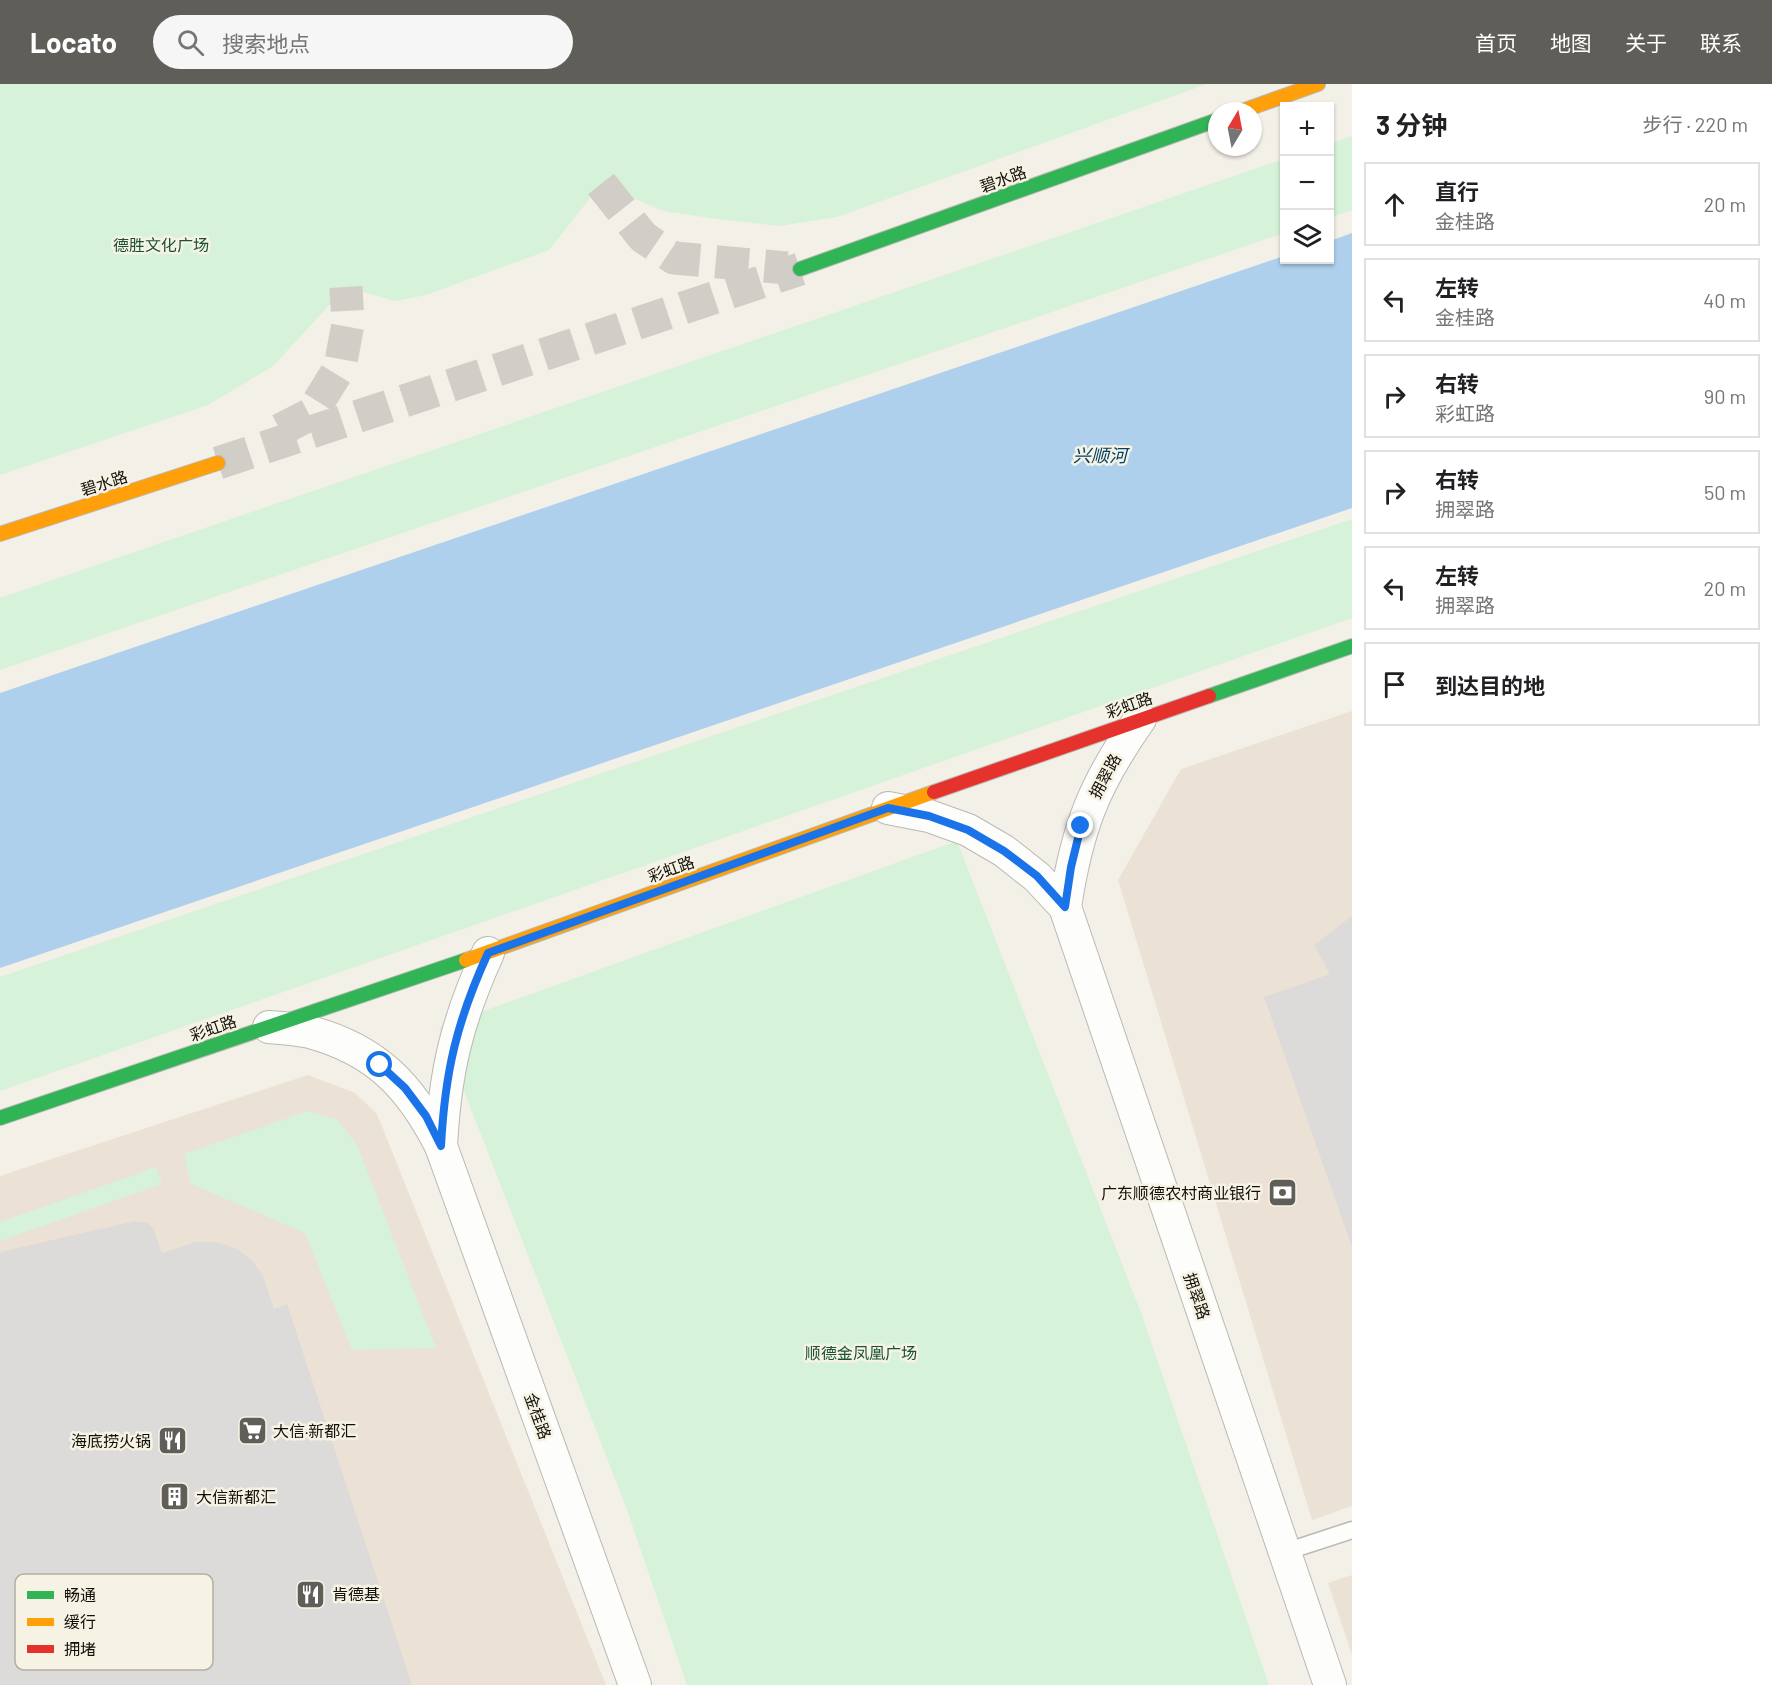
<!DOCTYPE html>
<html lang="zh">
<meta charset="utf-8">
<style>
:root{--surface:#fff;--page:#f6f6f6;--text:#202124;--muted:#757577;--line:#e0e0e0;--accent:#605e58}
body{margin:0;font-family:Barlow,"Noto Sans SC",sans-serif;background:var(--page);color:var(--text)}
.controls{position:absolute;right:18px;top:18px;display:grid;overflow:hidden;border-radius:0px;box-shadow:0 2px 4px #0004}
.controls button{width:54px;height:54px;display:grid;place-items:center;padding:0;border:0;border-bottom:2px solid var(--line);background:var(--surface);color:var(--text);font:30px sans-serif}
.compass{position:absolute;left:1208px;top:18px;width:54px;height:54px;border-radius:50%;background:var(--surface);box-shadow:0 2px 4px #0004;rotate:10deg}
.stop{position:absolute;width:18px;height:18px;margin:-14px;border:4px solid #1a73e8;border-radius:50%;background:#fff}
.stop.end{background:#1a73e8;border-color:#fff;box-shadow:0 2px 6px #0008}
.list{margin:0;padding:0;list-style:none}
h2{display:flex;justify-content:space-between;align-items:center;height:78px;margin:0;padding:0 24px;font-size:26px}
h2 small{font-size:20px;font-weight:400;color:var(--muted)}
.list li{display:grid;grid-template-columns:39px 1fr auto;gap:18px;align-items:center;box-sizing:border-box;height:84px;margin:0 12px 12px;padding:0 12px;border:2px solid var(--line);border-radius:0px}
.list b{display:block;font-size:22px;white-space:nowrap}
.list p{margin:0;font-size:20px;white-space:nowrap;color:var(--muted)}
.list em{font-size:20px;font-style:normal;color:var(--muted)}
.icon{flex:none;width:33px;height:33px;fill:none;stroke:currentColor;stroke-width:2;stroke-linecap:round;stroke-linejoin:round}
.map{position:relative;flex:none;width:1352px;height:1601px;overflow:hidden}
header{display:flex;align-items:center;gap:36px;box-sizing:border-box;height:84px;padding:0 30px;background:var(--accent);color:#fff}
header strong{font-size:28px}
nav{display:flex;gap:33px;margin-inline-start:auto;font-size:21px}
.search{width:420px;height:54px;background:var(--page);display:flex;align-items:center;gap:15px;box-sizing:border-box;padding:0 21px;border-radius:33px;color:var(--muted);font-size:22px}
main{display:flex}
aside{flex:1;background:var(--surface)}
.map>svg:first-child{display:block}
.commercial{fill:#ece1d5}
.green{fill:#d6f2d9}
.water{fill:#aed0ec}
.building{fill:#dcdbd9}
.lines{fill:none;stroke-linecap:round;stroke-linejoin:round}
.secondary-tunnel{stroke:#d1cec7;stroke-width:33;stroke-dasharray:33 16;stroke-linecap:butt}
.lane-casing{stroke:#bab8b2;stroke-width:19}
.street-casing{stroke:#bab8b2;stroke-width:34}
.fast-casing{stroke:#bab8b2;stroke-width:16}
.slow-casing{stroke:#bab8b2;stroke-width:16}
.jam-casing{stroke:#bab8b2;stroke-width:16}
.lane{stroke:#fdfdfc;stroke-width:16}
.street{stroke:#fdfdfc;stroke-width:32}
.fast{stroke:#30b455;stroke-width:14}
.slow{stroke:#ff9f0a;stroke-width:14}
.jam{stroke:#e5322d;stroke-width:14}
.route{stroke:#1a73e8;stroke-width:8}
.labels{text-anchor:middle;stroke-width:5;stroke-linejoin:round;paint-order:stroke}
.street-label{font-size:16px;fill:#11100a;stroke:#f7f3e4}
.park-label{font-size:16px;fill:#17542f;stroke:#f7f3e4}
.poi-label{font-size:16px;fill:#11100a;stroke:#f7f3e4;text-anchor:start}
.water-label{font-size:18px;font-style:italic;fill:#003f66;stroke:#f7f3e4}
.key{fill:#f7f3e4;stroke:#b2afa3;stroke-width:1.5}
.key-label{font-size:16px;fill:#11100a}
</style>
<header>
<strong>Locato</strong>
<div class="search"><svg class="icon" aria-label="search" viewBox="0 0 24 24"><circle cx="10" cy="10" r="6"/><path d="M15 15l6 6"/></svg>搜索地点</div>
<nav><a>首页</a><a>地图</a><a>关于</a><a>联系</a></nav>
</header>
<main>
<div class="map">
<svg width="1352" height="1601" viewBox="0 0 1352 1601">
<rect width="100%" height="100%" fill="#f3f0e8"/>
<g class="commercial">
<polygon points="1352,627 1352,1422 1312,1436 1118,796 1181,685"/>
<polygon points="308,991 355,1009 377,1030 606,1601 0,1601 0,1092"/>
<polygon points="1352,1491 1352,1571 1328,1499"/>
</g>
<g class="green">
<polygon points="0,0 1207,0 837,133 779,142 718,135 663,127 601,100 549,166 426,211 395,217 346,203 273,282 208,321 0,391"/>
<polygon points="1352,52 1352,126 1330,134 1330,60"/>
<polygon points="1284,75 1284,149 0,586 0,514"/>
<polygon points="1352,435 1352,534 0,1007 0,893"/>
<polygon points="957,757 1140,1226 1269,1601 687,1601 626,1423 439,943"/>
<polygon points="308,1027 338,1036 357,1061 436,1264 352,1266 305,1149 191,1100 184,1070"/>
<polygon points="156,1083 162,1100 0,1157 0,1138"/>
</g>
<polygon class="water" points="1352,149 1352,424 0,884 0,609 1284,172 1284,176 1330,176 1330,157"/>
<g class="building">
<polygon points="1352,832 1352,1163 1264,913 1330,890 1314,861"/>
<polygon points="135,1137 148,1139 153,1144 162,1169 196,1158 216,1158 235,1164 252,1176 263,1192 274,1225 287,1220 412,1601 0,1601 0,1168"/>
</g>
<g class="lines">
<g class="secondary-tunnel">
<polyline points="601,100 643,153 674,174 787,184"/>
<polyline points="280,346 311,330 340,283 348,240 346,203"/>
<polyline points="218,379 800,185"/>
</g>
<defs>
<polyline id="lane" points="1285,1468 1352,1446"/>
<g id="street">
<polyline points="888,724 929,732 968,746 1004,767 1037,793 1065,823 1330,1601"/>
<path d="M1065,823C1077,744 1094,700 1140,635"/>
<path d="M269,943C282,944 297,945 310,948C377,966 411,1003 441,1062L635,1601"/>
<path d="M441,1062C445,987 457,937 488,869"/>
</g>
<g id="fast">
<polyline points="800,185 1217,36"/>
<polyline points="1209,612 1352,562"/>
<polyline points="0,1034 466,876"/>
</g>
<g id="slow">
<polyline points="1242,27 1318,0"/>
<polyline points="0,450 218,379"/>
<polyline points="466,876 934,708"/>
</g>
<polyline id="jam" points="934,708 1209,612"/>
</defs>
<use href="#lane" class="lane-casing"/>
<use href="#street" class="street-casing"/>
<use href="#fast" class="fast-casing"/>
<use href="#slow" class="slow-casing"/>
<use href="#jam" class="jam-casing"/>
<use href="#lane" class="lane"/>
<use href="#street" class="street"/>
<use href="#fast" class="fast"/>
<use href="#slow" class="slow"/>
<use href="#jam" class="jam"/>
</g>
<g class="lines">
<path class="route" d="M380,981L405,1004L426,1032L441,1062C445,987 457,937 488,869L888,724L929,732L968,746L1004,767L1037,792L1065,823L1071,783L1081,742"/>
</g>
<defs>
<symbol id="bank-square" viewBox="-11 -11 22 22"><rect x="-9" y="-9" width="18" height="18" rx="4" fill="#605e58" stroke="#f7f3e4"/><path d="M-6-4H6V4H-6ZM0-2.3a2.3 2.3 0 1 0 0 4.6a2.3 2.3 0 1 0 0-4.6Z" fill="#fff"/></symbol>
<symbol id="supermarket-square" viewBox="-11 -11 22 22"><rect x="-9" y="-9" width="18" height="18" rx="4" fill="#605e58" stroke="#f7f3e4"/><path d="M-6-5.5h2.5l.6 2H6L4.5 2H-2.5L-4.4-4H-6ZM-1.5 3.2a1.3 1.3 0 1 0 .1 0ZM3 3.2a1.3 1.3 0 1 0 .1 0Z" fill="#fff"/></symbol>
<symbol id="restaurant-square" viewBox="-11 -11 22 22"><rect x="-9" y="-9" width="18" height="18" rx="4" fill="#605e58" stroke="#f7f3e4"/><path d="M-5-6h1v4h1v-4h1v4h1v-4h1v5L-1.5 .5V6h-2V.5L-5-1ZM5-6V6H3V1.5H1.5Q1.5-4 5-6Z" fill="#fff"/></symbol>
<symbol id="building-square" viewBox="-11 -11 22 22"><rect x="-9" y="-9" width="18" height="18" rx="4" fill="#605e58" stroke="#f7f3e4"/><path d="M-4-6H4V6H1V3H-1V6H-4ZM-2.5-4.3h1.7v1.8h-1.7ZM.8-4.3h1.7v1.8H.8ZM-2.5-1h1.7V.8h-1.7ZM.8-1h1.7V.8H.8Z" fill="#fff"/></symbol>
</defs>
<g fill-rule="evenodd">
<use href="#bank-square" x="1266" y="1092" width="33" height="33"/>
<use href="#supermarket-square" x="236" y="1330" width="33" height="33"/>
<use href="#restaurant-square" x="156" y="1340" width="33" height="33"/>
<use href="#building-square" x="158" y="1396" width="33" height="33"/>
<use href="#restaurant-square" x="294" y="1494" width="33" height="33"/>
</g>
<g class="labels">
<g class="street-label">
<text transform="translate(1003 95) rotate(-20)" y="6">碧水路</text>
<text transform="translate(104 399) rotate(-18)" y="6">碧水路</text>
<text transform="translate(1129 621) rotate(-19)" y="6">彩虹路</text>
<text transform="translate(1105 692) rotate(-62)" y="6">拥翠路</text>
<text transform="translate(671 785) rotate(-20)" y="6">彩虹路</text>
<text transform="translate(213 944) rotate(-19)" y="6">彩虹路</text>
<text transform="translate(1197 1212) rotate(71)" y="6">拥翠路</text>
<text transform="translate(538 1332) rotate(70)" y="6">金桂路</text>
</g>
<g class="park-label">
<text x="161" y="167">德胜文化广场</text>
<text x="861" y="1275">顺德金凤凰广场</text>
</g>
<g class="poi-label">
<text x="1261" y="1115" text-anchor="end">广东顺德农村商业银行</text>
<text x="273" y="1353">大信·新都汇</text>
<text x="151" y="1363" text-anchor="end">海底捞火锅</text>
<text x="196" y="1419">大信新都汇</text>
<text x="332" y="1516">肯德基</text>
</g>
<g class="water-label">
<text x="1100" y="378">兴顺河</text>
</g>
</g>
<rect x="15" y="1490" width="198" height="96" rx="9" class="key"/>
<rect x="27" y="1507" width="27" height="8" fill="#30b455"/>
<rect x="27" y="1534" width="27" height="8" fill="#ff9f0a"/>
<rect x="27" y="1561" width="27" height="8" fill="#e5322d"/>
<g class="key-label">
<text x="64" y="1517">畅通</text>
<text x="64" y="1544">缓行</text>
<text x="64" y="1571">拥堵</text>
</g>
</svg>
<div class="controls">
<button>+</button>
<button>−</button>
<button><svg class="icon" aria-label="layers" viewBox="0 0 24 24"><path d="M12 4l9 5-9 5-9-5zM3 14l9 5 9-5"/></svg></button>
</div>
<svg class="compass" viewBox="-18 -18 36 36"><path d="M0-13l5 13h-10z" fill="#e53935"/><path d="M0 13l5-13h-10z" fill="#757577"/></svg>
<div class="stop" style="left:380px;top:981px"></div>
<div class="stop end" style="left:1081px;top:742px"></div>
</div>
<aside>
<h2>3 分钟<small>步行 · 220 m</small></h2>
<ul class="list">
<li><svg class="icon" aria-label="ahead" viewBox="0 0 24 24"><path d="M12 20V5M6 11l6-6 6 6"/></svg><div><b>直行</b><p>金桂路</p></div><em>20 m</em></li>
<li><svg class="icon" aria-label="left" viewBox="0 0 24 24"><path d="M17 20v-9H6M10 6l-5 5 5 5"/></svg><div><b>左转</b><p>金桂路</p></div><em>40 m</em></li>
<li><svg class="icon" aria-label="right" viewBox="0 0 24 24"><path d="M7 20v-9h11M14 6l5 5-5 5"/></svg><div><b>右转</b><p>彩虹路</p></div><em>90 m</em></li>
<li><svg class="icon" aria-label="right" viewBox="0 0 24 24"><path d="M7 20v-9h11M14 6l5 5-5 5"/></svg><div><b>右转</b><p>拥翠路</p></div><em>50 m</em></li>
<li><svg class="icon" aria-label="left" viewBox="0 0 24 24"><path d="M17 20v-9H6M10 6l-5 5 5 5"/></svg><div><b>左转</b><p>拥翠路</p></div><em>20 m</em></li>
<li><svg class="icon" aria-label="arrive" viewBox="0 0 24 24"><path d="M6 21V4h12l-3 4 3 4H6"/></svg><div><b>到达目的地</b></div></li>
</ul>
</aside>
</main>
